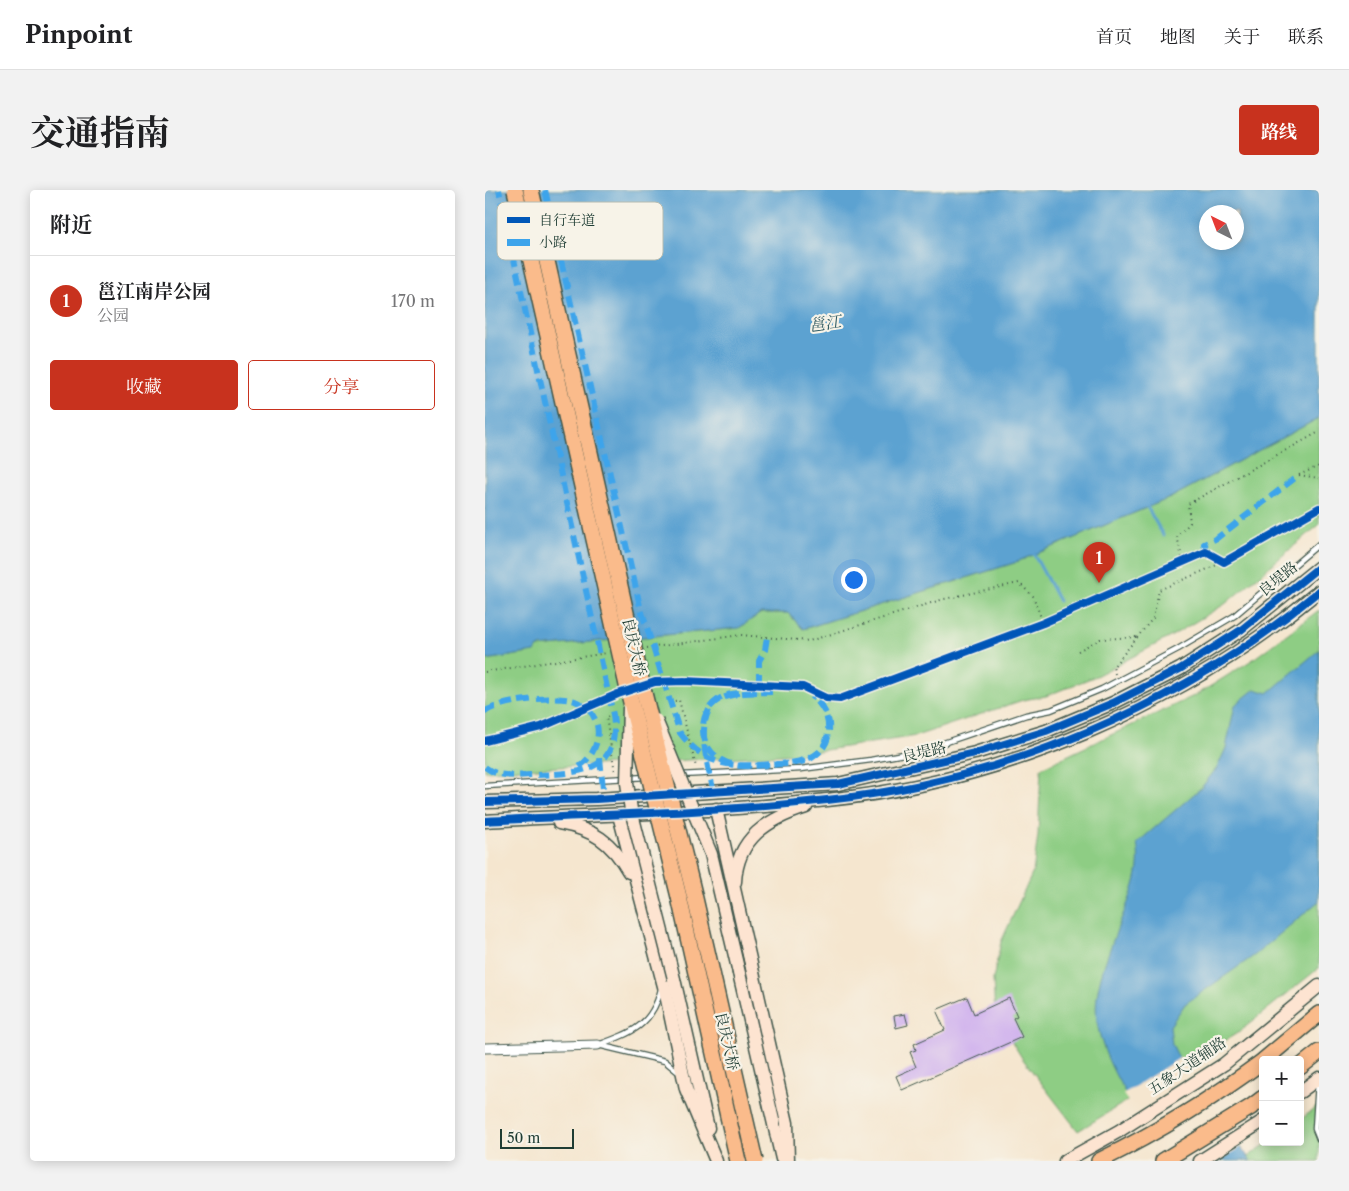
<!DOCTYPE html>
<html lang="zh">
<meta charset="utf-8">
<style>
:root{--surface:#fff;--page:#f2f2f2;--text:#202124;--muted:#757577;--line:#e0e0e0;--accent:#c8321e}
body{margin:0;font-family:"Libre Caslon Text","Noto Serif SC",serif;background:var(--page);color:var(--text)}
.controls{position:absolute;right:15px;bottom:15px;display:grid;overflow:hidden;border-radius:5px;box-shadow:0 2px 12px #0003}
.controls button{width:45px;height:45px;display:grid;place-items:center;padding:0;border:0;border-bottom:1px solid var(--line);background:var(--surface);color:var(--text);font:25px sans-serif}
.compass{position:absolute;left:714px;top:15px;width:45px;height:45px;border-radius:50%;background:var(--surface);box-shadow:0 2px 12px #0003;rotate:318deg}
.scale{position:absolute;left:15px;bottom:12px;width:74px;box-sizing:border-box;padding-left:5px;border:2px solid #1f3d34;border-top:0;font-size:14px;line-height:18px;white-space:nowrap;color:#1f3d34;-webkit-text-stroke:4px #f7f3e8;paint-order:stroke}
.you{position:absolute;left:368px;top:389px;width:18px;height:18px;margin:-12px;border:4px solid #fff;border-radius:50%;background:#1a73e8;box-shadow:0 0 0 8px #1a73e833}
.badge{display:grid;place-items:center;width:32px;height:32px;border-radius:50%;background:var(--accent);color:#fff;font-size:16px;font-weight:700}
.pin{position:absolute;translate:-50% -41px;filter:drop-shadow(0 1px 2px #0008)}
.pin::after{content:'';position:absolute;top:26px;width:18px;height:15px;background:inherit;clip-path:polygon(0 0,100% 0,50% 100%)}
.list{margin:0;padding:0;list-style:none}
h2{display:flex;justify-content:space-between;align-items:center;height:65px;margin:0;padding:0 20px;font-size:21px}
h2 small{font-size:16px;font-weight:400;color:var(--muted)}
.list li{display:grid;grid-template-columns:32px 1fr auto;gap:15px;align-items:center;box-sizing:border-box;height:90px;padding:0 20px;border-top:1px solid var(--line)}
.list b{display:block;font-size:19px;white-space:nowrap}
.list p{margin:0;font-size:16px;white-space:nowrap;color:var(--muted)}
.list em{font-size:16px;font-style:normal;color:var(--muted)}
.actions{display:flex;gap:10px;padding:15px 20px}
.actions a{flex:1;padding:11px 0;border:1px solid var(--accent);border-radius:5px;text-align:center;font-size:18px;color:var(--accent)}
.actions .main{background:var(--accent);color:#fff}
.map{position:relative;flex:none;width:834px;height:971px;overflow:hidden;border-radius:5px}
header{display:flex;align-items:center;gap:30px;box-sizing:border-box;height:70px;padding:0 25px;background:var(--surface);border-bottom:1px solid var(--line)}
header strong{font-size:24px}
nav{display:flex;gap:28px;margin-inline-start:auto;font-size:18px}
.intro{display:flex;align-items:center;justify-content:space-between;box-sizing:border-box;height:120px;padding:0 30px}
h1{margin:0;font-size:35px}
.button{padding:12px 22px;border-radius:5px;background:var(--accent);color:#fff;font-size:18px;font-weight:700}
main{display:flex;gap:30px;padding:0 30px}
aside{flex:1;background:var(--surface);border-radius:5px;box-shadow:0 2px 12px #0003}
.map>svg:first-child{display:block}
.green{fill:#8ecd84;stroke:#56855c}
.water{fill:#5ba2d1;stroke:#3d7082;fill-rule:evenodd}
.pier{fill:#f5e6cf}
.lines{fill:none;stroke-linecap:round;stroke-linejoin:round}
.stream{stroke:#5ba2d1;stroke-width:3}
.building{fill:#ceaeee}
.lane-casing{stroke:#3f564b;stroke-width:7}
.street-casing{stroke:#3f564b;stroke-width:11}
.secondary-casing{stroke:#3f564b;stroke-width:15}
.primary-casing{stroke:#3f564b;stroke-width:18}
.path{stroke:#3f564b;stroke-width:2;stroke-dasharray:1 4;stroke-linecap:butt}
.lane{stroke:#fff;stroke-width:4.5}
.street{stroke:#fff;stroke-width:9}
.secondary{stroke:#fde4d1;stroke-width:12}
.primary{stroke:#fabb8b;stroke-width:15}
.secondary-bridge-casing{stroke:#3f564b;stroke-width:15;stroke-linecap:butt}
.primary-bridge-casing{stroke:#3f564b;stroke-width:18;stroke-linecap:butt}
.secondary-bridge{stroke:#fde4d1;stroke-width:12}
.primary-bridge{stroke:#fabb8b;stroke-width:15}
.quiet{stroke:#3da4eb;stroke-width:6;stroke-dasharray:12 6;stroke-linecap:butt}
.cycleway-casing{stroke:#f7f3e8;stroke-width:11}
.cycleway{stroke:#0057b8;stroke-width:8}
.labels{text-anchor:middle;stroke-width:4.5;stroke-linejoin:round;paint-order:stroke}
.street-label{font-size:15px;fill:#1f3d34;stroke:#f7f3e8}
.water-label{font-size:16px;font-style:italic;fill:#315b63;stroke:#f7f3e8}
.key{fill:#f7f3e8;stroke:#b6bcb2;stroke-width:1}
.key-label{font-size:14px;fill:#1f3d34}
</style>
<header>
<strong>Pinpoint</strong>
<nav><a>首页</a><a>地图</a><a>关于</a><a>联系</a></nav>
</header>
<div class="intro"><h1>交通指南</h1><a class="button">路线</a></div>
<main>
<aside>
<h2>附近<small></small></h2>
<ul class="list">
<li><span class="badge">1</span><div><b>邕江南岸公园</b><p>公园</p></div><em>170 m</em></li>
</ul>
<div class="actions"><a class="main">收藏</a><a>分享</a></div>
</aside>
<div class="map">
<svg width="834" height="971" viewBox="0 0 834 971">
<rect width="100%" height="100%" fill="#f7f3e8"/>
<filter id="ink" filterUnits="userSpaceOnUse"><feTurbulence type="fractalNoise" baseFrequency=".02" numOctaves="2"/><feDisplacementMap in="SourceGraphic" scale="10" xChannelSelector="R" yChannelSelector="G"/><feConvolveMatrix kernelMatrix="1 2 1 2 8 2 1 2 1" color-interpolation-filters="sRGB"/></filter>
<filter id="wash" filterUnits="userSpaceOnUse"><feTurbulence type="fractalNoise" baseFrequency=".0096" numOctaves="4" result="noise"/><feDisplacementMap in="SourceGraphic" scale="20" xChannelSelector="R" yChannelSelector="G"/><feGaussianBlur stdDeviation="1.12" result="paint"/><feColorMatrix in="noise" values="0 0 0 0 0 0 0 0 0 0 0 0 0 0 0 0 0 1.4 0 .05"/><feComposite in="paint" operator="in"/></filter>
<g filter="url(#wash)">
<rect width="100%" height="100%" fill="#f5e6cf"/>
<g class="green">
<polygon points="834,228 834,335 740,414 685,447 611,486 561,506 538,510 431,546 315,564 0,581 0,470 49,462 53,457 254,438 276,423 303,423 318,439 529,373 685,308"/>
<polygon points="834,420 834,778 754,842 593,941 537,868 510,824 508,789 516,752 548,682 553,645 556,578 713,504 767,470"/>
<polygon points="834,915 834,971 757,971 784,952 815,952 815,930"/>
</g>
<g class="water">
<path d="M0,0H834V228L685,308L529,373L318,439L303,423H276L254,438L53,457L50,462L0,470ZM722,22H752V52H722Z"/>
<path d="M834,460V711L770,765L700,814L685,836L687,854L698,876L766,971H686C657,928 604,862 612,807C615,783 625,760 633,737C644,709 658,684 652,653L716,598L732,578L741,558L750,515L770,499L783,503Z"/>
</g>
<polygon class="pier" points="696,867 758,956 734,971 683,971 638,904"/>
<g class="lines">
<g class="stream">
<polyline points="661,315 678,345"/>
<polyline points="547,361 574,411"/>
</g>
</g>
<g id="blocks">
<g class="building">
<polygon points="482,807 489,824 524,808 532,826 528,828 537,847 417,900 411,886 431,877 425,862 431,860 429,854 460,840 451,820"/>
<polygon points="420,824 423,835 411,838 409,826"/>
</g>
</g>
</g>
<g filter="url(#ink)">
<use href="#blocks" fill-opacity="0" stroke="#3f564b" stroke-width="1"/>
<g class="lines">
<defs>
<g id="lane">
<polyline points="195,585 316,579 386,570 435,561 541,525 566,520 617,499 693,459 749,426 834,354"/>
<polyline points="0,596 162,587"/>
<path d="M176,799C167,836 146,843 113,855L180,871L192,881"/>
<polyline points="833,892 830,939 834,949"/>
</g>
<polyline id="street" points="0,858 113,855"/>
<g id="secondary">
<polyline points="0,612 111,609 353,594 490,563 561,541 628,513 695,479 756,440 834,377"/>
<polyline points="231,619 302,933 303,971"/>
<polyline points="134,625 180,800 201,899 231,971"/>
<path d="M0,631C114,624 228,623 342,610C521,591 696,516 834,401"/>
<path d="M74,633C108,639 127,652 144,682"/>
<path d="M250,692C252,648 283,629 321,617"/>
<polyline points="254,783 297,969"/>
<polyline points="189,789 223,938"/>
<polyline points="815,902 834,888"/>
<polyline points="580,971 634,941 739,874 834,796"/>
<polyline points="715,971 778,931"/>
</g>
<g id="primary">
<polyline points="779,870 834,824"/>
<polyline points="815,877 834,862"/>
<path d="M614,971C671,943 727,909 778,871"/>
<polyline points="678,971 766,917 778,908"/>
</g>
</defs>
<use href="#lane" class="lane-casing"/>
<use href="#street" class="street-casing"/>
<use href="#secondary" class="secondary-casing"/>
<use href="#primary" class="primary-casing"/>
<g class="path">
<polyline points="814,285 834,276"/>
<polyline points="814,285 834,288"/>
<polyline points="698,372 692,346 705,333 703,314 834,242"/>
<polyline points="162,458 256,445 324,451 459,409 534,393 548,406 558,433"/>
<polyline points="593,461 615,449 652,447"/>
<polyline points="0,482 122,463"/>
<polyline points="630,484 628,477 668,428 674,400 739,372"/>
<polyline points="185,512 194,510 211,577"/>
<polyline points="128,525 121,527 130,582"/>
</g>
<use href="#lane" class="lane"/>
<use href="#street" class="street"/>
<use href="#secondary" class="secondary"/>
<use href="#primary" class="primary"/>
<defs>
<g id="secondary-bridge">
<polyline points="144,517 142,593 146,620 189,789"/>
<polyline points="171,530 226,664 254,783"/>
</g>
<g id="primary-bridge">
<polyline points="30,0 144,504 194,707 253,971"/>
<polyline points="46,0 159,503 209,704 270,971"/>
</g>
</defs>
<use href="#secondary-bridge" class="secondary-bridge-casing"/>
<use href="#primary-bridge" class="primary-bridge-casing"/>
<use href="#secondary-bridge" class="secondary-bridge"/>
<use href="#primary-bridge" class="primary-bridge"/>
<g class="quiet">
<path d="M60,0L155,416L195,543C222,578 248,577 289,574C300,574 313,574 323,570C350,557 349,522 326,506"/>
<polyline points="721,362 719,354 732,348 814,285"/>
<polyline points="274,495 274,471 280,460 282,447"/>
<path d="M287,502C260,503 220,500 218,537C217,549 223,560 232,567C248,579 265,576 284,575C311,573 347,571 344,533C342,522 335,512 326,506"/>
<path d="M0,522C15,510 72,505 90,511C124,525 117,565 89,580"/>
<polyline points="115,568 119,609"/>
<path d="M0,577C15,589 34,585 52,585C96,583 136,582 128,525L14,0"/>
<path d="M229,602C222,573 203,512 247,504C260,502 274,502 286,502"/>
</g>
<defs>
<g id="cycleway">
<polyline points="0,551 56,537 133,504 170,492 199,491 318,497 341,508 355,509 558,433 721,362 739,372 834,318"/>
<polyline points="0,612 111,609 353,594 490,563 561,541 628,513 695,479 756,440 834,377"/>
<path d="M0,631C114,624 228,623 342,610C521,591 696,516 834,401"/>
</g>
</defs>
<use href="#cycleway" class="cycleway-casing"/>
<use href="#cycleway" class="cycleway"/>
</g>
</g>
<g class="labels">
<g class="street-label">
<text transform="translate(793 389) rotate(-39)" y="5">良堤路</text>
<text transform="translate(149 457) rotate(77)" y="5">良庆大桥</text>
<text transform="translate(439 562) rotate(-13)" y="5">良堤路</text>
<text transform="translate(242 851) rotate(77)" y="5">良庆大桥</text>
<text transform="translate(702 876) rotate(-34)" y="5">五象大道辅路</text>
</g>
<g class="water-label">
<text transform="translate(340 133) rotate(-8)" y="6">邕江</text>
</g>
</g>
<rect x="12" y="12" width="166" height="58" rx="8" class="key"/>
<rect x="22" y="27" width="23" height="6" fill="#0057b8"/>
<rect x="22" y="49" width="23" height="7" fill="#3da4eb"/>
<g class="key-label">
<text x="54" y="35">自行车道</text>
<text x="54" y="57">小路</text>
</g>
</svg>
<div class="controls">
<button>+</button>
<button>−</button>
</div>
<svg class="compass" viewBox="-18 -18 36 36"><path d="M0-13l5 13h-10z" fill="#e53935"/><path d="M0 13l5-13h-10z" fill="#757577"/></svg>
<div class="scale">50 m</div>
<div class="you"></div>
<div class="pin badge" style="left:614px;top:393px">1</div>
</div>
</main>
